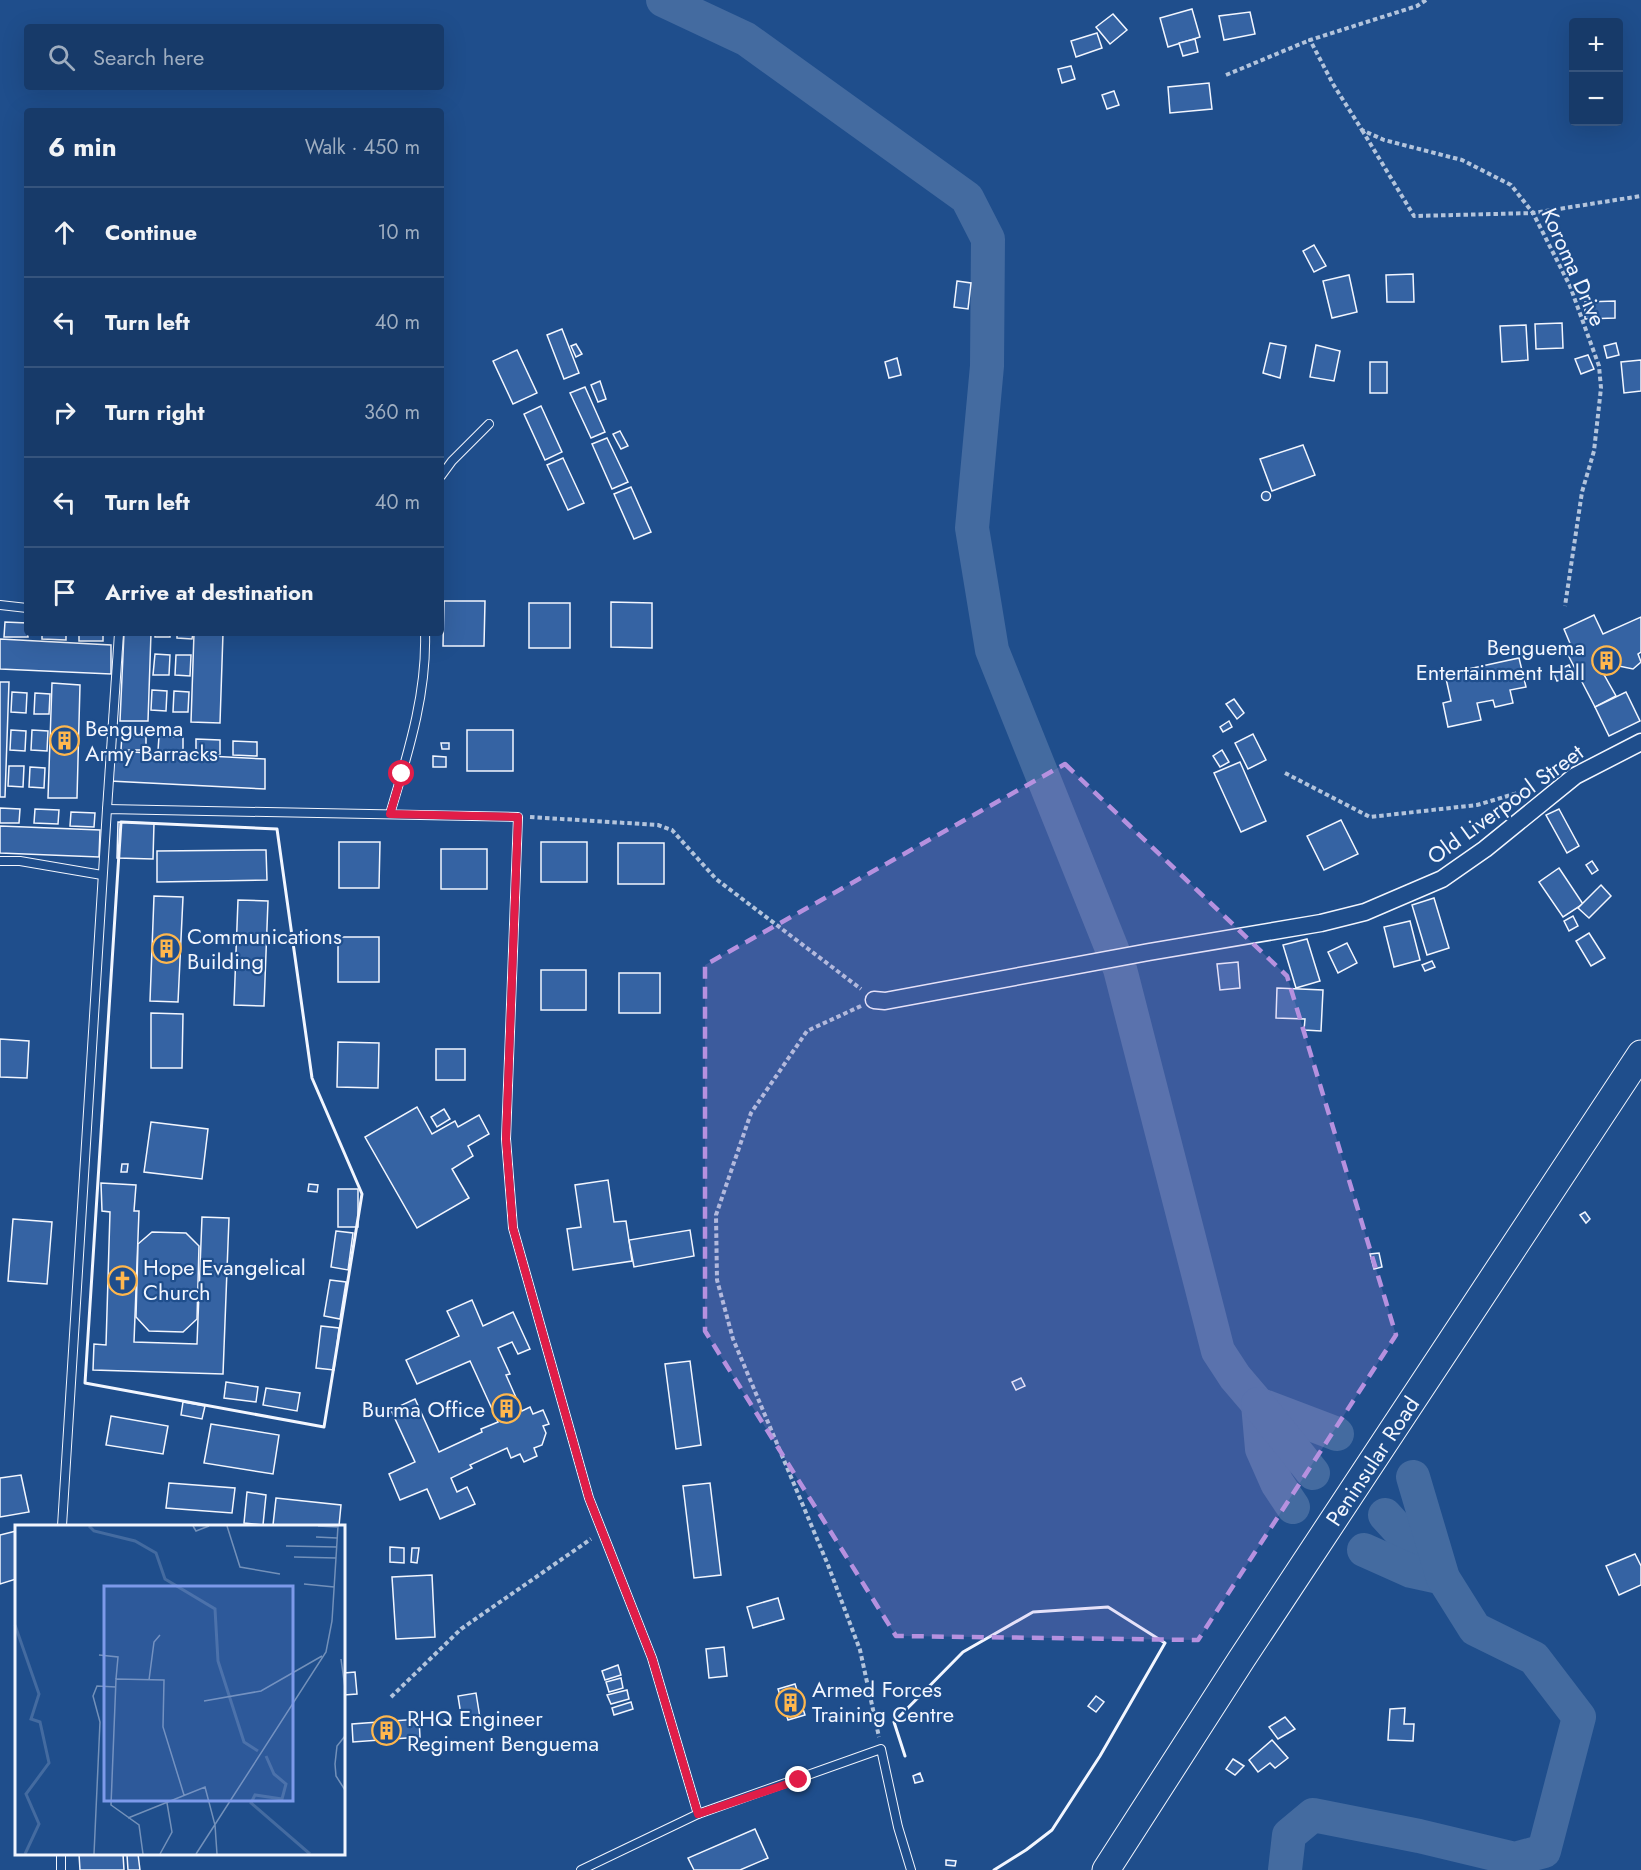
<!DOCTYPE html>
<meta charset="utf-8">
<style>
:root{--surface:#173a69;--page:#244571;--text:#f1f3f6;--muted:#9eadc0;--line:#36547d}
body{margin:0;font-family:Jost,sans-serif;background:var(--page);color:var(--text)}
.controls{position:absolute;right:18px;top:18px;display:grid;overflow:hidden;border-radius:6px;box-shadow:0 6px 24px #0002}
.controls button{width:54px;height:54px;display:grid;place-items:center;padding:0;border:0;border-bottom:2px solid var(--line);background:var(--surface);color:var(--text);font:30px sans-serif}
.stop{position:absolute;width:18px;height:18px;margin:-14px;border:4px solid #e11d48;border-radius:50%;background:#fff}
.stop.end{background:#e11d48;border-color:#fff;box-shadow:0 2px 6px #0008}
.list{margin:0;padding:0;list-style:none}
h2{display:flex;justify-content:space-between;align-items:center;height:78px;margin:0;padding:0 24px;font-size:26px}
h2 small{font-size:20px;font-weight:400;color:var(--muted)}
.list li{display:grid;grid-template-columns:39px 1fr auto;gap:18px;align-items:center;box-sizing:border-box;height:90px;padding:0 24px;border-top:2px solid var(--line)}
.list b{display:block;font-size:22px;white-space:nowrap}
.list em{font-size:20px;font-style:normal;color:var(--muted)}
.icon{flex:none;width:33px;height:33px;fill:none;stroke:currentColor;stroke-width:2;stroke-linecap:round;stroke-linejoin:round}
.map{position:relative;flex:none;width:1641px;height:1870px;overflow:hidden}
.search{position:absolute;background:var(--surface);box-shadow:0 6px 24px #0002;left:24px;top:24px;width:420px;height:66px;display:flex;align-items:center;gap:15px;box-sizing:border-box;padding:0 21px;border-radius:6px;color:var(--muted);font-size:22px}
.panel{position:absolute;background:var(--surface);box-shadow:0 6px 24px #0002;left:24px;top:108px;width:420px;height:528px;border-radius:6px}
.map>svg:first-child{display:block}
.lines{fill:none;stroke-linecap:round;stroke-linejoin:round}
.river{stroke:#446ba0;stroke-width:34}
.building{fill:#3563a3;stroke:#f2f6ff;stroke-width:1.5}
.service-casing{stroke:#f2f6ff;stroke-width:10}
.minor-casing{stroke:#f2f6ff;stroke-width:19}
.primary-casing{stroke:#f2f6ff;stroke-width:29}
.path{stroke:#b3c4dc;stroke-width:4;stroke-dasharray:4.5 3;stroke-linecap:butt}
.service{stroke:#1f4e8c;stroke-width:8}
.minor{stroke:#1f4e8c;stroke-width:16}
.primary{stroke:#1f4e8c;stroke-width:27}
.wall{stroke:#f2f6ff;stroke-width:3}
.route{stroke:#e11d48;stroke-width:8}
.marked{fill:#b691df;fill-opacity:0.2;stroke:#b691df;stroke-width:4.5;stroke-dasharray:12 8;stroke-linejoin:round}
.labels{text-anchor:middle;stroke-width:4.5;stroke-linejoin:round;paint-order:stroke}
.street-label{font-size:22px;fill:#f2f6ff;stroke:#1f4e8c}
.poi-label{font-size:22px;fill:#f2f6ff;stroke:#1f4e8c;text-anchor:start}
.inset-river{fill:none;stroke:#446ba0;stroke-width:3}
.inset-road{fill:none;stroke:#7391ba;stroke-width:1.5}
.view{fill:#7d9aea;fill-opacity:0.15;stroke:#7d9aea;stroke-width:3}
.inset-edge{fill:none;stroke:#f2f6ff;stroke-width:3}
</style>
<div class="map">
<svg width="1641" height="1870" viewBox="0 0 1641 1870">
<rect width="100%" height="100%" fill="#1f4e8c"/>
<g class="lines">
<g class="river">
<polyline points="663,0 746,39 967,198 988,239 987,366 972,528 992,650 1120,969 1218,1351 1235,1377 1258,1404 1337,1434"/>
<polyline points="1258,1404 1262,1449 1277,1483 1293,1507"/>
<polyline points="1258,1404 1313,1473"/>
<polyline points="1385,1515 1438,1573"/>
<polyline points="1364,1550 1411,1571 1443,1578"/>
<polyline points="1285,1870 1289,1835 1313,1815 1419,1836 1515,1859 1544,1851 1579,1717 1534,1658 1475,1629 1443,1578 1413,1477"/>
</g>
</g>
<g class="building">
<polygon points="1192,9 1200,37 1168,47 1160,18"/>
<polygon points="1250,12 1255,34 1224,40 1219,16"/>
<polygon points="1113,14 1127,30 1110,44 1096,27"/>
<polygon points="1097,33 1102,48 1076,57 1071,41"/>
<polygon points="1195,39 1198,52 1183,56 1179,43"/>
<polygon points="1071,66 1075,79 1062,83 1058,69"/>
<polygon points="1209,83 1212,109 1170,113 1168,87"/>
<polygon points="1114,91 1119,105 1107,109 1102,95"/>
<polygon points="1314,245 1326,266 1314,272 1303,251"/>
<polygon points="1413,274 1414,302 1387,302 1386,275"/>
<polygon points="1349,275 1357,312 1332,318 1323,281"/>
<polygon points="957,281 971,283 968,309 954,307"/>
<polygon points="1615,301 1615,318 1585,319 1585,302"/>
<polygon points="1562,323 1563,348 1536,349 1535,324"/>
<polygon points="1526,325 1528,360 1502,362 1500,326"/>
<polygon points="562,329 579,373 564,379 547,335"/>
<polygon points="1270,343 1286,346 1280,378 1263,373"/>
<polygon points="1616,343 1619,355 1607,358 1604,346"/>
<polygon points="576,344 582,354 576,357 571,346"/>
<polygon points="1316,345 1340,351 1334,381 1310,377"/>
<polygon points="517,350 537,393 513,404 493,361"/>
<polygon points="1588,355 1594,369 1581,374 1575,359"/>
<polygon points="897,358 901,375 889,378 885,362"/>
<polygon points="1641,360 1641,391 1624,393 1621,362"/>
<rect x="1370" y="362" width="17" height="31"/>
<polygon points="600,381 606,399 598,402 591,385"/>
<polygon points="585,387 605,432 591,438 570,393"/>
<polygon points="541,406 562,452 545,460 524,414"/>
<polygon points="620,431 628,446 621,449 613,434"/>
<polygon points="607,438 628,482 612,489 592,444"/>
<polygon points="1303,445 1315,475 1272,491 1260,459"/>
<polygon points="563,458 584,503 568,510 547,465"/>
<polygon points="631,487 651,532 634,539 614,494"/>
<circle cx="1266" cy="496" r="4.5"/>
<polygon points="444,601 485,601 484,646 443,646"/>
<polygon points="611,602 652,603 652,648 611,647"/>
<rect x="529" y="603" width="41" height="45"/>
<polygon points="1594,615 1603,634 1641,617 1641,652 1638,654 1641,662 1633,669 1614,665 1602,671 1616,696 1595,707 1567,653 1572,648 1564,629"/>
<polygon points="5,622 27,623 28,637 4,637"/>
<polygon points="42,633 66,633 66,640 42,639"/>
<rect x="79" y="633" width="24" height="8"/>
<polygon points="124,633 151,633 148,721 120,721"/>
<rect x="155" y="633" width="15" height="4"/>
<polygon points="177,633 193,633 192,639 177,638"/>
<polygon points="194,633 223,633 220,723 191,722"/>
<polygon points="0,639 111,645 111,674 0,669"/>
<polygon points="155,654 170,655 169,675 153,675"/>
<polygon points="176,655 191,655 190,676 175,675"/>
<polygon points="1519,658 1526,687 1510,690 1513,703 1495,707 1493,700 1477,703 1481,720 1448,727 1443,703 1451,701 1445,674"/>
<polygon points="1569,665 1573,675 1557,681 1553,672"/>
<polygon points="0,682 9,682 5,797 0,797"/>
<polygon points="52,683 80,685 77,798 48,798"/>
<polygon points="152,690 167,691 166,711 151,710"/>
<polygon points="174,691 189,692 188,712 173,712"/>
<polygon points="12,692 27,693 26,713 11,712"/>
<polygon points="1626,692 1640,721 1609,736 1595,707"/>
<polygon points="35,693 50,694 49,714 34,714"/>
<polygon points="1234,699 1244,713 1237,719 1226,704"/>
<polygon points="1229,721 1232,727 1223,732 1220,727"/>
<polygon points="11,730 26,731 25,751 10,750"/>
<polygon points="32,730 48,731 47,751 31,750"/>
<rect x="467" y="730" width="46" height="41"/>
<polygon points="1253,734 1266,760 1248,769 1235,743"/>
<polygon points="122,735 146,736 146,750 121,750"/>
<polygon points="159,736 183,737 183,752 158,751"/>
<polygon points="196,739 220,740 220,754 196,753"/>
<polygon points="233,741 257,742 257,756 233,755"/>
<polygon points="441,743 449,743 449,749 442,749"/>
<polygon points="1222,750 1229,762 1220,767 1213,756"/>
<polygon points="112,751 265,759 265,789 110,781"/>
<polygon points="433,756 446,757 446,767 433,767"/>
<polygon points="1240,762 1266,821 1241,832 1214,773"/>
<polygon points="9,766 24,766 23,787 8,786"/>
<polygon points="30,767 45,768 44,788 29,787"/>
<polygon points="0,808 20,809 19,823 0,823"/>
<polygon points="35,809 59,810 58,824 34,823"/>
<polygon points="1559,809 1579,846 1567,853 1546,815"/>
<polygon points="71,812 95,813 94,827 70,826"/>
<polygon points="1341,820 1358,854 1324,870 1307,836"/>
<polygon points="118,822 154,823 153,859 117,858"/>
<polygon points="0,826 100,830 99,857 0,853"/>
<polygon points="339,842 380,842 379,888 339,888"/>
<rect x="541" y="842" width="46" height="40"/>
<rect x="618" y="843" width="46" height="41"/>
<rect x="441" y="849" width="46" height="40"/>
<polygon points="266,850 267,880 157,882 157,851"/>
<polygon points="1592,861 1598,870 1592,874 1586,865"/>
<polygon points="1559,868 1583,904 1563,917 1539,882"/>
<polygon points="1601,885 1611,896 1589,918 1578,908"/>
<polygon points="154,896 183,897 178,1002 150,1001"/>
<polygon points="1434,898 1449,948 1427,955 1412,905"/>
<polygon points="238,900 268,901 264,1006 234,1005"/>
<polygon points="1573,916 1578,926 1569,931 1564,921"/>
<polygon points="1410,921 1420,960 1394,967 1384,927"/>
<polygon points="1589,933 1605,958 1591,966 1576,941"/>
<rect x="338" y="937" width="41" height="45"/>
<polygon points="1307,939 1320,981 1296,988 1283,945"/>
<polygon points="1347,943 1357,963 1338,973 1328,952"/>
<polygon points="1432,961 1435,967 1425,971 1422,965"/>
<polygon points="1238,962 1240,988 1220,990 1217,964"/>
<rect x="541" y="970" width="45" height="40"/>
<rect x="619" y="973" width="41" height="40"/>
<polygon points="1277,988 1323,990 1321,1031 1304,1030 1305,1019 1276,1018"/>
<polygon points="151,1013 183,1014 182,1068 151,1068"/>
<polygon points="0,1039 29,1041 27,1078 0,1077"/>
<polygon points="338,1042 379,1043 378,1088 337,1087"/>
<rect x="436" y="1049" width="29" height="31"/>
<polygon points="417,1107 432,1134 455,1121 458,1127 479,1115 489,1134 468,1146 473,1156 452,1169 469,1198 417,1228 365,1137"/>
<polygon points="444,1109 450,1119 437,1127 431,1117"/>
<polygon points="151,1122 208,1129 202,1179 144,1172"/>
<polygon points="122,1164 128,1164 127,1172 121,1172"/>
<polygon points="608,1180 614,1222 626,1221 632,1261 573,1270 567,1229 581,1227 575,1185"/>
<polygon points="101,1183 136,1185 134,1211 139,1211 134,1342 197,1344 202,1217 229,1218 223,1374 93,1370 94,1344 106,1345 110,1212 102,1211"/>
<polygon points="309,1184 318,1185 317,1192 308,1191"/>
<rect x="338" y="1189" width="20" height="38"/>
<polygon points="1585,1212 1590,1219 1586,1223 1580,1215"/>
<polygon points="13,1219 52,1222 47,1284 8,1281"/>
<polygon points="690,1230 694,1256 634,1267 629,1240"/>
<polygon points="336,1231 353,1233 348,1270 331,1267"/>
<polygon points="152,1232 186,1233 199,1246 197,1319 183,1332 149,1331 136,1317 138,1244"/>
<polygon points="1379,1253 1382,1267 1374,1269 1370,1254"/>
<polygon points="330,1280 346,1282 340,1319 324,1316"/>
<polygon points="472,1300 483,1326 513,1312 530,1349 518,1354 512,1342 498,1348 510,1374 506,1375 522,1411 530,1407 533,1414 543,1410 549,1424 543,1426 546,1433 542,1445 534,1448 537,1456 524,1462 520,1454 511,1458 507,1448 470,1465 472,1468 451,1478 457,1492 467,1487 475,1504 440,1519 427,1489 400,1500 389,1474 415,1462 391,1410 415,1399 439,1452 482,1432 481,1429 498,1422 470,1361 417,1384 406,1360 459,1336 447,1311"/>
<polygon points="321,1326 339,1328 334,1370 316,1368"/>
<polygon points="690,1361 701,1445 676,1449 665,1364"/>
<polygon points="1021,1378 1025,1386 1016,1390 1012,1382"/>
<polygon points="226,1382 258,1387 256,1402 224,1398"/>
<polygon points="266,1388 300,1393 297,1411 263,1405"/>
<polygon points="183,1402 205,1406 202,1419 181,1415"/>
<polygon points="111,1416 168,1426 163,1454 106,1445"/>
<polygon points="211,1424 279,1435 273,1474 204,1463"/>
<polygon points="21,1475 29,1512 0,1517 0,1478"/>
<polygon points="169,1483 235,1488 232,1513 166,1508"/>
<polygon points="710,1483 721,1575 694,1578 683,1486"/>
<polygon points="247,1492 266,1495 263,1525 244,1523"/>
<polygon points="276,1498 341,1505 339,1526 273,1525"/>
<polygon points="16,1531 16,1579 0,1584 0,1535"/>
<polygon points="390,1547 404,1548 404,1563 390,1562"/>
<polygon points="412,1548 419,1548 417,1563 411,1562"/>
<polygon points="1635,1554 1641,1566 1641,1585 1619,1595 1606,1566"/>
<polygon points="432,1575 435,1637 396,1639 392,1577"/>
<polygon points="778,1598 784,1619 753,1628 747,1607"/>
<polygon points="724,1647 727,1676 709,1678 706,1649"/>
<polygon points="618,1665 621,1675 605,1680 602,1671"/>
<polygon points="355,1672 357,1694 344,1695 344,1673"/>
<polygon points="621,1678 623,1688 609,1692 606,1682"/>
<polygon points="795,1684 805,1715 788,1720 778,1689"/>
<polygon points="627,1690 629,1699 611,1704 607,1695"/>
<polygon points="476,1693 480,1718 462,1721 458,1696"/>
<polygon points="1096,1696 1104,1702 1096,1712 1088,1706"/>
<polygon points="631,1702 633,1709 614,1715 612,1708"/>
<polygon points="1405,1708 1404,1724 1414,1724 1413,1741 1388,1740 1390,1709"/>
<polygon points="1285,1717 1295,1729 1278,1739 1269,1727"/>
<polygon points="419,1719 420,1737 353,1742 352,1724"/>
<polygon points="1272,1740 1288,1758 1275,1768 1270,1763 1258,1772 1249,1760"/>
<polygon points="1233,1759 1244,1766 1235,1775 1226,1769"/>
<polygon points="920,1773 923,1781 915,1783 913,1776"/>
<polygon points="755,1829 768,1858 740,1870 694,1870 688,1858"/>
<polygon points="79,1854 123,1854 124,1870 80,1870"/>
<polygon points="138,1854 140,1870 128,1870 127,1855"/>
<polygon points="946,1860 956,1861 955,1866 946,1865"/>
</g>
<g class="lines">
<defs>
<g id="service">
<polyline points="441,476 452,461 489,424"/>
<polyline points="0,605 27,608"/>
<polyline points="107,809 119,633"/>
<path d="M390,814C407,756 427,695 425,633"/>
<polyline points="0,861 20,861 102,875"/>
<polyline points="62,1526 107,809 518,817 506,1139 513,1228 589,1498 652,1658 698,1814"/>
<polyline points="61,1854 61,1870"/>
<polyline points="581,1870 698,1814 881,1749 898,1827 911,1870"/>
</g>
<polyline id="minor" points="874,1000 885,1001 1149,952 1321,923 1365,912 1442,879 1485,849 1575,776 1641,742"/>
<g id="primary">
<path id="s1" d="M1106,1870L1241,1660L1641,1054"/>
</g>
</defs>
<use href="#service" class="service-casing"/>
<use href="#minor" class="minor-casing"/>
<use href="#primary" class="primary-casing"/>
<g class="path">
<polyline points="1426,0 1417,6 1310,40 1333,84 1362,130 1384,140 1462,160 1511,185 1533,213 1570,286 1599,366 1601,388 1594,451 1582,492 1565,606"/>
<polyline points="1226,75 1310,40"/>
<polyline points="1362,130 1414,216 1533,213 1641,196"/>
<polyline points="1285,773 1370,817 1477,805 1528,790"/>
<polyline points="530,817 658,825 672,830 716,879 861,989"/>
<polyline points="861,1006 807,1031 751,1113 716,1215 717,1280 733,1339 828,1565 860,1650 879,1737"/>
<polyline points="391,1697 461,1629 591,1539"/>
</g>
<use href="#service" class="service"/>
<use href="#minor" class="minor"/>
<use href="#primary" class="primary"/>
<g class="wall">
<polygon points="121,822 277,829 312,1078 362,1194 324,1427 85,1383"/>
<polyline points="905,1756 894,1722 963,1652 1033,1612 1108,1607 1165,1643 1100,1756 1052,1830 1026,1850 994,1870"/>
</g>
</g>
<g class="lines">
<polyline class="route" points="402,774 390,814 518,817 506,1139 513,1228 589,1498 652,1658 698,1814 799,1780"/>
</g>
<path class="marked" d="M1065,764L1287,976L1396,1335L1198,1640L896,1636L705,1331V965Z"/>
<defs>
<symbol id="building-ring" viewBox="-11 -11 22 22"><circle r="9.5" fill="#1f4e8c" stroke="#ffb74d" stroke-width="1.5"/><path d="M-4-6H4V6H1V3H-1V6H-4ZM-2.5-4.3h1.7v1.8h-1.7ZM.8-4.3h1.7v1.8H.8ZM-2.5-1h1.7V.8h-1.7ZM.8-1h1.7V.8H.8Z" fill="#ffb74d"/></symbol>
<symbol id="church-ring" viewBox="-11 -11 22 22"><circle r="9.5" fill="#1f4e8c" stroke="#ffb74d" stroke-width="1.5"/><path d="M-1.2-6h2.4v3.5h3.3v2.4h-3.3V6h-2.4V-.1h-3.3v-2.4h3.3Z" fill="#ffb74d"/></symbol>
</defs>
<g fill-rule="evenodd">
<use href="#building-ring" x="1590" y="644" width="33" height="33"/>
<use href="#building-ring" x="48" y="724" width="33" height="33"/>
<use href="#building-ring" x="150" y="932" width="33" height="33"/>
<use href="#church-ring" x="106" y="1264" width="33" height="33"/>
<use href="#building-ring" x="490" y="1392" width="33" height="33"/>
<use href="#building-ring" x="774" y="1686" width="33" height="33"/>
<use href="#building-ring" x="370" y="1714" width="33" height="33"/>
</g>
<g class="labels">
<g class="street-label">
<text transform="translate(1574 267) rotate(66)" y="8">Koroma Drive</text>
<text transform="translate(1505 804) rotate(-36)" y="8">Old Liverpool Street</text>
<text dy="8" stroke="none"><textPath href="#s1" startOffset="488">Peninsular Road</textPath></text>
</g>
<g class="poi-label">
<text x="1585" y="655" text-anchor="end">Benguema<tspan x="1585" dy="25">Entertainment Hall</tspan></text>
<text x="85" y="736">Benguema<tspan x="85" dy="25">Army Barracks</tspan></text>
<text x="187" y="944">Communications<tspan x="187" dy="25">Building</tspan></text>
<text x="143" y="1275">Hope Evangelical<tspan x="143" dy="25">Church</tspan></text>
<text x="485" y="1417" text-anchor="end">Burma Office</text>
<text x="812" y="1697">Armed Forces<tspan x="812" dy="25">Training Centre</tspan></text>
<text x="407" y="1726">RHQ Engineer<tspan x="407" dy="25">Regiment Benguema</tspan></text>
</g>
</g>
<g transform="translate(15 1525)">
<rect width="330" height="330" fill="#1f4e8c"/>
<path class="inset-river" d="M74,1L79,6L120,16L141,28L150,54L200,84L203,136L229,217L243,226M0,100L24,169L16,194L25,197L34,238L11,269L24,299L10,329M251,231L259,249L271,259L267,274L240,270L236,278L295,329"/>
<path class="inset-road" d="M178,1L181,6L194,1M212,1L225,42L265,49M303,1L322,2M301,12L322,13M271,21L322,22M279,32L321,33M289,59L319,62M84,130L103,132L101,154M326,134L330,163M134,155L139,117L145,110M189,176L246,166L307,131M330,211L322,221L320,239L321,251L330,265M113,293L190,262L200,300L202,329M79,329L85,197L78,171L82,161L101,162M128,329L124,300L96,280L101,154L149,155L148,202L169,270M145,329L157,307L152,278M181,329L311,127L317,96L323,1"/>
<path class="view" d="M89,61H278V276H89Z"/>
<rect width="330" height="330" class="inset-edge"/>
</g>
</svg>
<div class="controls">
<button>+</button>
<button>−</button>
</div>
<div class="stop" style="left:402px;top:774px"></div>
<div class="stop end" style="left:799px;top:1780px"></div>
<div class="search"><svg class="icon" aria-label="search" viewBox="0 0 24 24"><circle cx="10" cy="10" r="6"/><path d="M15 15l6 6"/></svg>Search here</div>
<section class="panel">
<h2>6 min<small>Walk · 450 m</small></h2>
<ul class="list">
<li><svg class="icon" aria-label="ahead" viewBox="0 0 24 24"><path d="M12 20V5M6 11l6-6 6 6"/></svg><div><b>Continue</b></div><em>10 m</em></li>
<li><svg class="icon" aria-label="left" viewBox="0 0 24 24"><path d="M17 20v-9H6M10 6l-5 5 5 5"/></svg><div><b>Turn left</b></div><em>40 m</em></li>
<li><svg class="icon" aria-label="right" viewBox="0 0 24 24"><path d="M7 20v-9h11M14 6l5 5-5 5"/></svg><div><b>Turn right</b></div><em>360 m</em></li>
<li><svg class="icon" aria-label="left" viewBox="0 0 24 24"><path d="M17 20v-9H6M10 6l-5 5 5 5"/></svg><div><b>Turn left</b></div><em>40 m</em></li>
<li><svg class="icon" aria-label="arrive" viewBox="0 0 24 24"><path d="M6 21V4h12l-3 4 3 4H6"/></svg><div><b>Arrive at destination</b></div></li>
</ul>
</section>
</div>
